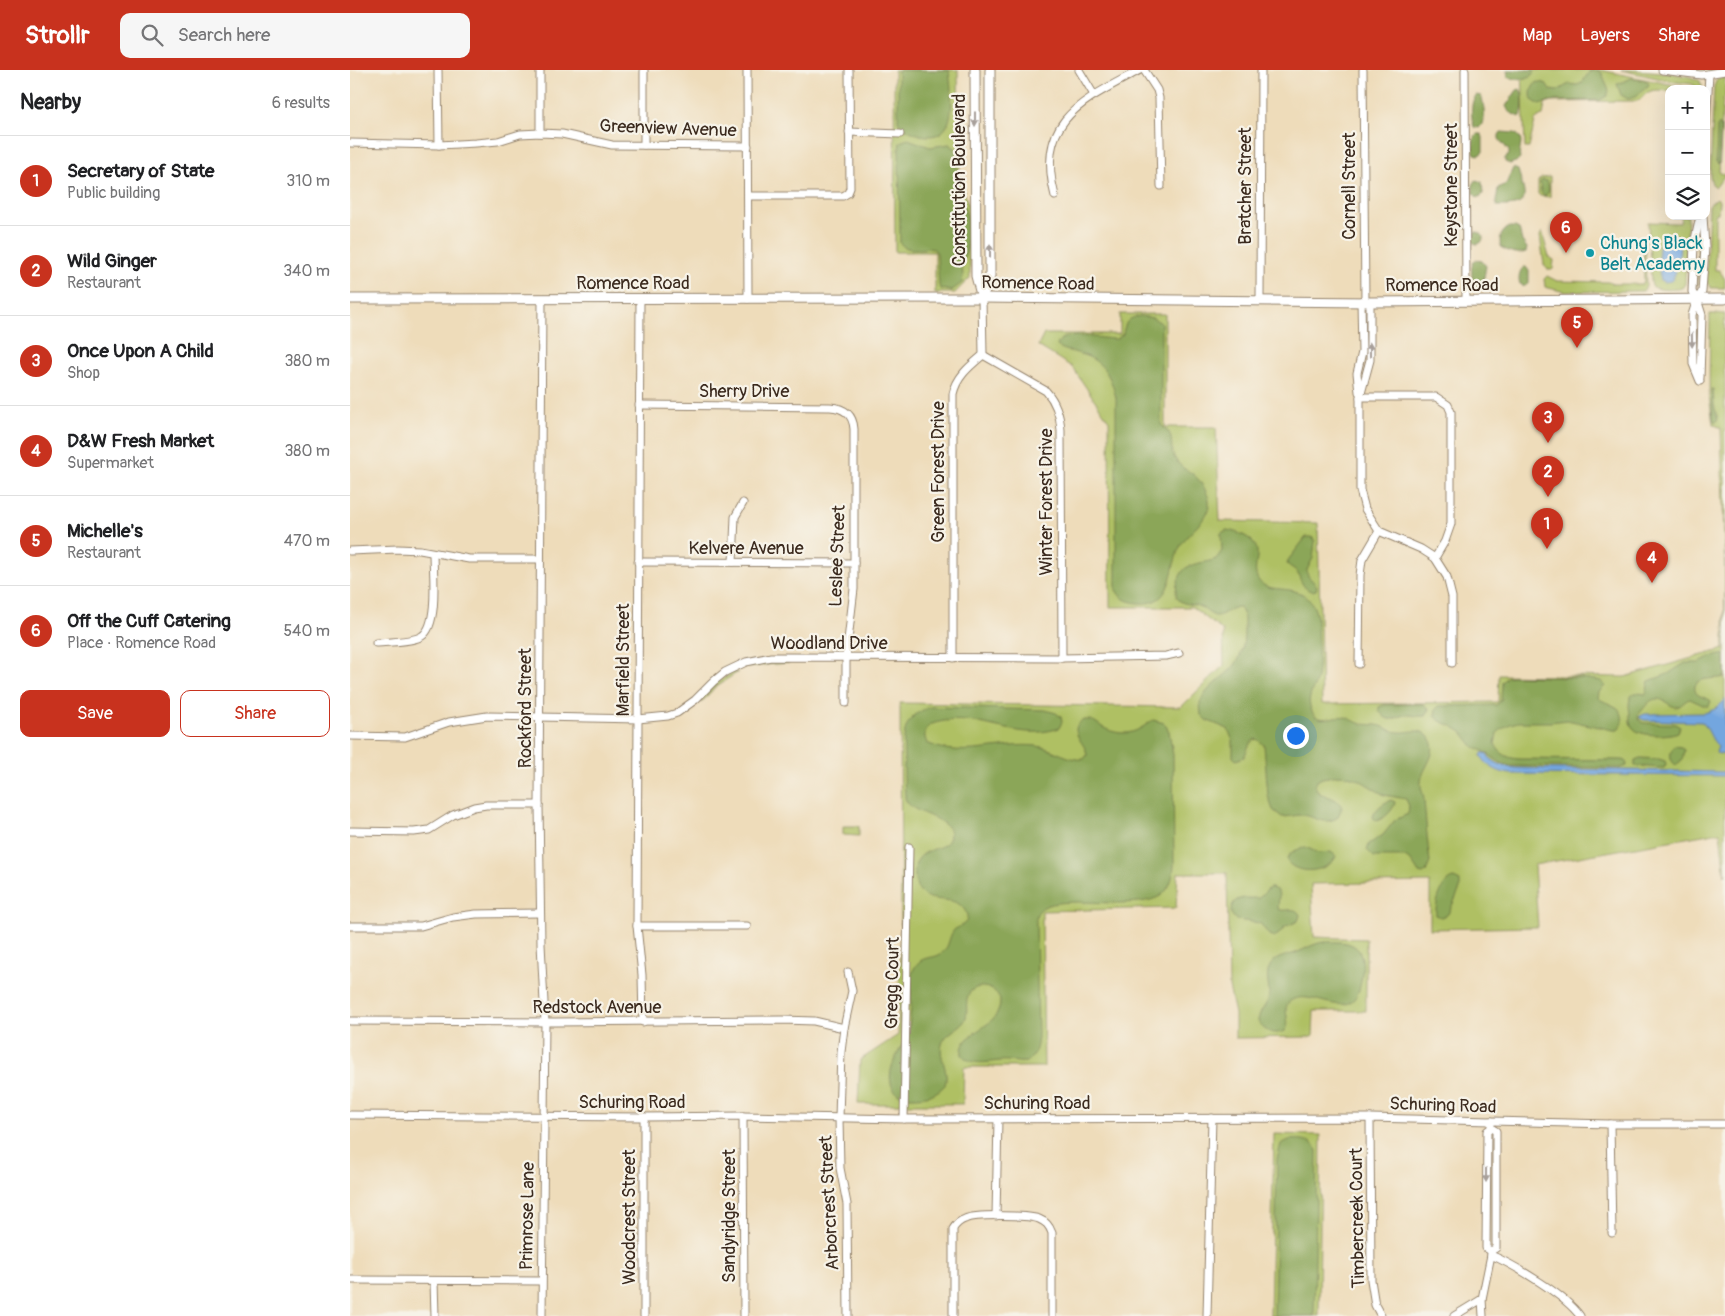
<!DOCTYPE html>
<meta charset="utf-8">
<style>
:root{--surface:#fff;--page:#f6f6f6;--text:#202124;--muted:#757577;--line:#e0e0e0;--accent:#c8321e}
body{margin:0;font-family:Pangolin,sans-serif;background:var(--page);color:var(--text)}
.controls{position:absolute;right:15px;top:15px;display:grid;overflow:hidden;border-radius:10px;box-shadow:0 5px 20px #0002}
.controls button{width:45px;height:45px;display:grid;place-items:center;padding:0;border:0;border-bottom:1px solid var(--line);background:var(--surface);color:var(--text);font:25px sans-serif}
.you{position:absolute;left:945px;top:665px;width:18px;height:18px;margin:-12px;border:4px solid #fff;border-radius:50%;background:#1a73e8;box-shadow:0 0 0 8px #1a73e833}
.badge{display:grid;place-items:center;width:32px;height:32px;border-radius:50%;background:var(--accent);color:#fff;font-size:16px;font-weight:700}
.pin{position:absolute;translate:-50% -41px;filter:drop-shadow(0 1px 2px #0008)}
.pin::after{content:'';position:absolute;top:26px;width:18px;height:15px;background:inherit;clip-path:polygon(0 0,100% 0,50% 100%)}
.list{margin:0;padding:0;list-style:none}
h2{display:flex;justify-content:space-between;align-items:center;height:65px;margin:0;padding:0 20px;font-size:21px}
h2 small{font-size:16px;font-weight:400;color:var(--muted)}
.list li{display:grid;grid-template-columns:32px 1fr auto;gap:15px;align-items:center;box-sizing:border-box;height:90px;padding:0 20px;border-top:1px solid var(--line)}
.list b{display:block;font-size:19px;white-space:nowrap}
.list p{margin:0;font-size:16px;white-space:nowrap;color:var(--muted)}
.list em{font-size:16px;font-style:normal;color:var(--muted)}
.actions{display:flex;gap:10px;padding:15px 20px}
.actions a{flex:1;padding:11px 0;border:1px solid var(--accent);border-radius:10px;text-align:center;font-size:18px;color:var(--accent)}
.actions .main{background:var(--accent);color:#fff}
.icon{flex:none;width:28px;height:28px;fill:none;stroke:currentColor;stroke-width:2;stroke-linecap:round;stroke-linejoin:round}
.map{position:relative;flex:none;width:1375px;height:1246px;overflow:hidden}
header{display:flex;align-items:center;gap:30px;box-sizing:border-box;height:70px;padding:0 25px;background:var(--accent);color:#fff}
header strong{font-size:24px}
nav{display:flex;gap:28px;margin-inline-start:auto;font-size:18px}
.search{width:350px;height:45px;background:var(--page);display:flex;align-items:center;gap:12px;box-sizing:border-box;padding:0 18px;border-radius:10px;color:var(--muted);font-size:19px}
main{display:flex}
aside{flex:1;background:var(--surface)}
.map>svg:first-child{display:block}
.green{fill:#afc063;stroke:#757540}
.forest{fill:#8ba659;stroke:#63683c}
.water{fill:#73a6df;stroke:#57687e}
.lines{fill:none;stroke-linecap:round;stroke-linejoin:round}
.minor-casing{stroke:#94836c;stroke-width:9}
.tertiary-casing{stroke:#94836c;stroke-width:11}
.minor{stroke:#fff;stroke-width:7}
.tertiary{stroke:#fff;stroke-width:9}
.oneway{fill:#a79f9a}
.culture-dot{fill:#0f9aa8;stroke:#f7f3e8;stroke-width:2}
.labels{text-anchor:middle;stroke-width:4.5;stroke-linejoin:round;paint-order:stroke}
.street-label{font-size:18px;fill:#3b2a1e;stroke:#f7f3e8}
.culture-label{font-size:18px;fill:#0d838f;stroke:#f7f3e8;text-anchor:start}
</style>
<header>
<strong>Strollr</strong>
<div class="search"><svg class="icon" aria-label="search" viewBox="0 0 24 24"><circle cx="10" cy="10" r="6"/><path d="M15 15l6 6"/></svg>Search here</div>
<nav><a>Map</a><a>Layers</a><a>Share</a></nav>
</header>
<main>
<aside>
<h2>Nearby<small>6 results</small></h2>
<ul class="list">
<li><span class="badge">1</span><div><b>Secretary of State</b><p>Public building</p></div><em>310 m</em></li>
<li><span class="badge">2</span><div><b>Wild Ginger</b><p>Restaurant</p></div><em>340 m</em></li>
<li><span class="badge">3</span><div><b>Once Upon A Child</b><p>Shop</p></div><em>380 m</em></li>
<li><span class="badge">4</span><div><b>D&amp;W Fresh Market</b><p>Supermarket</p></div><em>380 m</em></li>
<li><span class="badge">5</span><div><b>Michelle's</b><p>Restaurant</p></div><em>470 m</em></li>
<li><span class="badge">6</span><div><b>Off the Cuff Catering</b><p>Place · Romence Road</p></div><em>540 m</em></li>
</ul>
<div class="actions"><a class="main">Save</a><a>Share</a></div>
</aside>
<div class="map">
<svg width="1375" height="1246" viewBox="0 0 1375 1246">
<rect width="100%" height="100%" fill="#f7f3e8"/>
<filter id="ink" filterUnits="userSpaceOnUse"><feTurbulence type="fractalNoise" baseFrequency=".02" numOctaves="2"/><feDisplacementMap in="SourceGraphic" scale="10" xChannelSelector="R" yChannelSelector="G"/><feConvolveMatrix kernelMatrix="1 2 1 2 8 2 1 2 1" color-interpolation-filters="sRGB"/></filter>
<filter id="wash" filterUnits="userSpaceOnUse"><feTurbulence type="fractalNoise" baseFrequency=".0096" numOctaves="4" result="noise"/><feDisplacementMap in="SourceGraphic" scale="20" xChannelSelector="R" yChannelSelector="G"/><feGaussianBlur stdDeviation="1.12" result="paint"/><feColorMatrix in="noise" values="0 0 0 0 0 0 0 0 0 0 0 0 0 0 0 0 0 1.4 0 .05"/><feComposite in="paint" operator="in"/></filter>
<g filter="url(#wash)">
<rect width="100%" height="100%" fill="#eedcba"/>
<g class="green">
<polygon points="544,0 608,0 610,109 620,141 620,208 605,223 585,223 585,182 545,182"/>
<path d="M1172,0H1250L1344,19H1319V21C1304,20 1300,18 1290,30L1286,31L1198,32L1195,34L1193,46L1187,48L1185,51L1179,78H1175Z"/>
<path d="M1271,0C1290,0 1335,2 1350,11L1353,19H1349L1342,14L1325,12Z"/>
<polygon points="1375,5 1375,27 1373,29 1369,102 1375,105 1366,117 1362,114 1360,107 1364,16 1367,9"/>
<polygon points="1200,107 1200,127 1190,126 1188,124 1188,111 1191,108"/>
<polygon points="1367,128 1369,131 1368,143 1365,144 1365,200 1369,200 1375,209 1375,218 1361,218 1357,213 1356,209 1359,135"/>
<path d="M1331,146H1338L1335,214L1332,218C1323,220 1309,221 1302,216L1301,212L1298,152L1330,153Z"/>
<polygon points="1192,162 1199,187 1204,190 1203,199 1197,199 1194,195 1190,166"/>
<polygon points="1349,166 1348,214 1347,215 1348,168"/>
<polygon points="1293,169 1295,171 1296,217 1293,221 1215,222 1195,217 1194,209 1197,206 1207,211 1258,212 1264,214 1292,214 1294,211"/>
<path d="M770,244H815V357H866L870,451L968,453L972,634L1148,632L1149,605L1275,607L1374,579L1375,507L1371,358L1363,354L1359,326L1360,244H1375C1375,266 1372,287 1375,308V806L1370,762L1184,795L1188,857L1080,859V812L961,814L964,867L1016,869V941H964L963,967L885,968V944L879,917L877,803H828L826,838L692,841L694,997H614L613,1034H508L510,990L548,965L551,847L550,633L831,637L874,595L873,561L842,537H760L759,351L722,297L688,276L694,264H770Z"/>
<path d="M438,591L439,593L414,595L398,598C406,589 427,591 438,591Z"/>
<path d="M383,602H388L365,617L351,633C354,620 372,608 383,602Z"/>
<polygon points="493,756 509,756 509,766 493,765"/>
<polygon points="924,1064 971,1065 969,1246 920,1246"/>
</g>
<g class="forest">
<path d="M548,0H599C601,23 611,74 570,65C562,62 552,59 548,51Z"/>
<path d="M1157,0H1185C1182,10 1166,11 1158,7Z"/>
<path d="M1247,0L1252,3L1259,21L1257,26L1250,30L1199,31L1190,35L1182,30C1180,23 1181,16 1188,12L1195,13L1200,20L1207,21L1219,14L1227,15L1232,13L1239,2Z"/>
<polygon points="1282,8 1297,11 1299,15 1285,27 1278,29 1271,25 1267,14"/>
<path d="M1170,19C1174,25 1173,38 1171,46L1169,47L1159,42L1156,36L1167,20Z"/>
<path d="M1126,25L1131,26C1135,34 1136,53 1129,58L1124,57C1121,48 1120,32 1126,25Z"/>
<polygon points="1369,54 1371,56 1369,93 1368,94 1366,92 1367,57"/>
<path d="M1151,62L1165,63L1170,67C1173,74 1168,81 1170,89L1168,91L1160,94L1155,92V88L1159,85V81L1149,69V65Z"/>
<path d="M1127,64H1131L1133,67V82L1129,85L1125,84C1122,79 1122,68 1127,64Z"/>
<path d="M558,69L580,77L599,74L606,79L608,121L618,148V176L612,196L613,206L612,213L601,221L591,219L589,216L587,183L584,179C574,177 557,183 550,173L549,79L550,72Z"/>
<path d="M1163,98L1168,100C1176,127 1182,137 1147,136L1146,133L1148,118L1156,114Z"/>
<polygon points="1126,110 1132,112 1133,124 1128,128 1123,123 1123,115"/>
<path d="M1193,110L1197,111C1199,115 1200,122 1196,125H1193L1191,122L1190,112Z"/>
<path d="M1160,157H1165L1169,159L1172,171L1177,178L1176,182C1168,185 1158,182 1151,177C1148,169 1152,160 1160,157Z"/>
<circle cx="1127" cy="168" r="6"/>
<path d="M1126,190L1132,191L1136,196L1133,213L1130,216L1125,215C1121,210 1121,198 1123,192Z"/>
<path d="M1174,197H1176L1179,201V213L1175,216L1170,214C1168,209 1169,200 1174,197Z"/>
<path d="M790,246L803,248L811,253V354C813,359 819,360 820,365C824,376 818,381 829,394C833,399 839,401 844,405C851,411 858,423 859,431C861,450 839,460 831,475C818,498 826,536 788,533C778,532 771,529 766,520V328C761,306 753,290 730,284C722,281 714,281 707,276C710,258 754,270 767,269L773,264C775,253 777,248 790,246Z"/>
<polygon points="1361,319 1363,319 1364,335 1368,349 1366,352 1363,350"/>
<path d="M877,460C883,461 889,463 895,466C919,479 898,497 909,511C922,528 958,506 967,547C967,567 970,588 967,608C965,617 957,627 960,636C965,658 982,644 995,647C1001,648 1006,653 1012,654C1019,655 1025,654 1031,656C1037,658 1043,662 1049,662C1060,663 1072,656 1080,669C1089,685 1072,697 1071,712C1070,718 1074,724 1074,731C1076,751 1077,771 1080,792L1076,802L1073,804L1069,803L1062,792L1055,787H1024L1017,780L1019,774L1033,765L1045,750L1058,744L1059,736L1056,729L1034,725L1008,709L998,706L989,705L972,708L967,711L965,716L969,723C978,727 989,728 992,738L987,748C971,756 966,746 952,745C945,745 939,747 932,747L923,740L918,726L914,675L907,669C898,671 898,680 894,687L886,690L883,687V671L878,659L856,650L851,645L850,633L853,626C874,600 895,601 894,559C894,551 895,543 889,537C879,537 875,546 865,546C858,544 855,538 848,536C843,534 834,535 829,530C822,524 829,503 836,498C845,492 857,493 866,489L872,481L871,463Z"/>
<path d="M956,467H962L965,471L963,488L957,500L958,506L967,516L966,520C954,524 951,510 947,502C945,499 940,497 937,494L939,489Z"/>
<path d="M1375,584V607C1364,610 1353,606 1345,615C1343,628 1354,625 1361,631L1359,636H1355L1340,629C1334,630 1332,637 1325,637C1321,636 1318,633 1314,631C1301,624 1296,637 1288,645L1289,650L1293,653L1326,654L1330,657L1328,662C1319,666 1290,667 1283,658C1279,654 1280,649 1280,644C1279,637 1278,631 1282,625L1286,623L1296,624L1299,611L1318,604L1335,593H1349L1361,587Z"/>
<path d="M1162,606L1230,608L1252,611L1255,616L1249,622L1248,628C1261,637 1275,634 1272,655L1268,660H1263L1217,650L1200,652H1168L1160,654L1152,659L1147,663L1145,674C1150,685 1160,689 1171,689L1273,690L1276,691L1277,696L1271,698L1160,696L1151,693L1135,682L1123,676L1112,662L1102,656L1090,651L1085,646L1086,639L1089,636L1147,635L1151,630L1152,612L1157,607Z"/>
<path d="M1069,634H1073L1079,639L1075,646C1069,647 1064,645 1058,645C1046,644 1040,658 1029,640V637L1034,635Z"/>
<path d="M580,637L695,640L706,643L711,647L712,652L709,658C666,674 622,638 579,655C575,662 573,665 577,673C613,690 649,672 687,676C702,678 721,692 734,689L737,685C736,675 727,670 726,660C726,651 736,648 743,651C748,653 751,657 756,659C762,662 769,663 775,663C786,663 794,656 803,650L814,653L819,661L823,685L824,796C823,806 821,816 813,824C790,844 703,821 689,841C686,844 686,848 686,852L688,966C687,977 686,986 676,992C670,993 665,991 659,991C644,989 625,999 612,985C609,960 650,959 650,932C650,919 630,912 621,921C612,930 621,944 613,953C606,960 595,964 592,974C588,988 600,1000 595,1015C586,1025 576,1027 563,1027C539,1028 536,1007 545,989C549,979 556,971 558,960C562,945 561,922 561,906C570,879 583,894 595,880C600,873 599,865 605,859C609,856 615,855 617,850C618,846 616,842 614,839C604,825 585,834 572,824C567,820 566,813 565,807C561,772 599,785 600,765C601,748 565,745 557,732C555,729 555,727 555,724C554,712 554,700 554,688C553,662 553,647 580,637Z"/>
<path d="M1325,676L1331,677L1334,680L1332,690L1326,695C1319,691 1319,680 1325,676Z"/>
<polygon points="1290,688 1309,689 1315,691 1316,694 1314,698 1310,698 1285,696 1285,690"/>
<path d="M1041,730L1045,732C1044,740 1034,749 1026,751L1023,747C1024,740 1034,732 1041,730Z"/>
<path d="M954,778H958L968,783L981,782L986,786C981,801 948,807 937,791C937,783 947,779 954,778Z"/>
<path d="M1104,808L1110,811V819L1098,844L1094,847H1091L1086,845C1085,833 1092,811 1104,808Z"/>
<path d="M919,818H922L928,821L929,826L928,839C936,843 945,835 950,845L948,851L935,857L929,864L924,867L919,865L910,853L886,850L881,844C881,824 896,829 909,828Z"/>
<path d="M973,872C984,872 1002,870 1009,881C1014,889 1013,901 1011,911C1004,958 964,918 942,930C929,937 943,952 935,961C924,966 913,961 908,951C909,942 915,937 918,930C921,921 916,911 918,902C921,886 936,887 948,882C957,878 963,874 973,872Z"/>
<path d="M939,1070C950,1069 963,1069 967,1081L964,1246H924L927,1089L931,1074Z"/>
</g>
<g class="water">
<path d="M1317,165L1328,166C1332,175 1328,204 1321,211L1315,212L1311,210C1308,201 1307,175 1312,167Z"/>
<path d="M1375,629V685L1366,683L1368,676C1361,670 1359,659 1352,652L1294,650L1290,648V646L1295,644L1355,643L1365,639Z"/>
<path d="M1132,683H1135C1144,693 1153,697 1166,698L1375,702V706L1160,704C1147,702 1138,697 1131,686Z"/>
</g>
</g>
<g filter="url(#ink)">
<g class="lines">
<defs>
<g id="minor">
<polyline points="88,0 89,75"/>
<polyline points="294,0 294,75"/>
<polyline points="397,0 398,229"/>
<polyline points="729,0 744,25"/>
<polyline points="794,0 807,20 809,28 811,116"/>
<polyline points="1013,0 1015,231"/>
<polyline points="1115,0 1116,230"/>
<polyline points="1312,0 1351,5 1375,1"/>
<polyline points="1356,55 1359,4"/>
<polyline points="499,62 550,64"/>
<polyline points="190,63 190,0"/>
<polyline points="0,73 89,75 126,73 148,71 170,64 190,63 212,64 262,75 398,76"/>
<polyline points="398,126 493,126 498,123 500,118 499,0"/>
<path d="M705,126C685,49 733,31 790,0"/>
<polyline points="1350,146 1344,174 1342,222 1347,229 1352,245 1350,308"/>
<polyline points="290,229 287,856 292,905 293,952"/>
<polyline points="910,231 911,0"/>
<polyline points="1020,232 1020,290 1010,327 1010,420 1015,439 1029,461 1071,479 1085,488 1097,507 1102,527 1102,593"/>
<path d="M633,285L696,321C706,332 710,344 711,360L712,588"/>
<polyline points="1350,311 1343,294 1342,245 1347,229 1352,222 1355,177 1353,146"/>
<polyline points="1009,322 1007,303 1012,282 1011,231"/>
<polyline points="1010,327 1086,327 1098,335 1101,342 1101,454 1095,471 1085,488"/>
<path d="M289,335L480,337C494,338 503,344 504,359V519L496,587V633"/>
<polyline points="0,481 48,479 70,480 119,489 190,489"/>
<polyline points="288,492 504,493"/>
<polyline points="383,492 385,447 393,433"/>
<path d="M26,573C37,572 63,572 72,566C89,555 83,502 83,483"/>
<path d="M603,588V324C607,306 620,296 633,285L632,228"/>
<polyline points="1009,594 1010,505 1012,490 1029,461"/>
<polyline points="0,666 55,667 99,652 137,646 288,649 318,646 327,643 345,630 364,611 375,602 396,592 421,587 712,588 816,586 829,583"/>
<polyline points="0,761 64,762 79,760 103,745 124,737 136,735 189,735"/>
<polyline points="0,856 71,856 103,847 126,844 190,843"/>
<polyline points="287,856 397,856"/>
<polyline points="498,902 502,921 494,958 491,982 489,1048 490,1098 497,1134 498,1246"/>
<polyline points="0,951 205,952 432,950 464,951 494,958"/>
<polyline points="0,1045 294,1047 393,1046 554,1049 1020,1048 1260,1054 1375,1054"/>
<polyline points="393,1046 394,1246"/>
<polyline points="294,1047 294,1246"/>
<polyline points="1020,1048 1021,1210 1025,1235 1031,1246"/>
<polyline points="554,1049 559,777"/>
<polyline points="1141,1051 1141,1058 1137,1061 1136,1178 1141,1181"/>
<polyline points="1260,1054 1262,1163"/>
<polyline points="1141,1058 1146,1061 1146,1178 1141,1181 1141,1185"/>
<polyline points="646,1146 648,1049"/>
<polyline points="0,1210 191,1211"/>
<polyline points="84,1211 85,1246"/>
<polyline points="192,1246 195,952 191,874 189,735 192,229"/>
<path d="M603,1246V1159C606,1154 609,1151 615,1149C625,1144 679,1145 689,1149C696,1152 699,1155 702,1163V1246"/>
<polyline points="857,1246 862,1048"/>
<polyline points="1104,1246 1132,1229"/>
<path d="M1133,1246L1132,1229L1141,1185C1166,1196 1215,1225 1230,1246"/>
</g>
<g id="tertiary">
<polyline points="625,0 626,206 632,228"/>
<polyline points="632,228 640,206 640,0"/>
<polyline points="0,229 632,228 1020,232 1375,229"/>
</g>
</defs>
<use href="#minor" class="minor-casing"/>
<use href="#tertiary" class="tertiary-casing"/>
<use href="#minor" class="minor"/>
<use href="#tertiary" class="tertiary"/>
</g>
<defs><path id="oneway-solid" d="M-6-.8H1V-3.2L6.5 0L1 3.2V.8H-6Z" transform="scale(1.25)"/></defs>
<g class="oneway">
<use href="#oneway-solid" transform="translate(625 49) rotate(90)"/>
<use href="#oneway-solid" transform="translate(640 181) rotate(-90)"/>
<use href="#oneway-solid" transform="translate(1342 270) rotate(89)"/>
<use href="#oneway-solid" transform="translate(1020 280) rotate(-90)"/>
<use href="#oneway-solid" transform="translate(1136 1105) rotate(90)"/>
</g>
</g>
<circle class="culture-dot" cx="1240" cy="183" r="5"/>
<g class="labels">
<g class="street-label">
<text transform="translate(318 58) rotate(2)" y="6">Greenview Avenue</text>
<text transform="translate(609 110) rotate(-90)" y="6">Constitution Boulevard</text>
<text transform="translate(1101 115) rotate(-90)" y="6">Keystone Street</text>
<text transform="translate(895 116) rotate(-90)" y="6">Bratcher Street</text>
<text transform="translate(999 116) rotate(-90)" y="6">Cornell Street</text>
<text x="283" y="219">Romence Road</text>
<text transform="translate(688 213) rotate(1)" y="6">Romence Road</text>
<text x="1092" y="221">Romence Road</text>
<text x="394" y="327">Sherry Drive</text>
<text transform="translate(588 402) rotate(-90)" y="6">Green Forest Drive</text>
<text transform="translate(696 432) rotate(-90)" y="6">Winter Forest Drive</text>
<text x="396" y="484">Kelvere Avenue</text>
<text transform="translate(487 486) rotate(-88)" y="6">Leslee Street</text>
<text x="479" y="579">Woodland Drive</text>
<text transform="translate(273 590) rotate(-90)" y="6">Marfield Street</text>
<text transform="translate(175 638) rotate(-90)" y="6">Rockford Street</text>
<text transform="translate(542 913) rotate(-89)" y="6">Gregg Court</text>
<text x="247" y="943">Redstock Avenue</text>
<text x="282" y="1038">Schuring Road</text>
<text x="687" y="1039">Schuring Road</text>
<text transform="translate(1093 1035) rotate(2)" y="6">Schuring Road</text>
<text transform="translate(479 1133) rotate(-93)" y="6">Arborcrest Street</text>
<text transform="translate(177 1146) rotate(-89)" y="6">Primrose Lane</text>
<text transform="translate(379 1146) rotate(-90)" y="6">Sandyridge Street</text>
<text transform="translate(279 1147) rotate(-90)" y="6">Woodcrest Street</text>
<text transform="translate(1007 1148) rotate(-91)" y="6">Timbercreek Court</text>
</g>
<g class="culture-label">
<text x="1250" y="179">Chung's Black<tspan x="1250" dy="21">Belt Academy</tspan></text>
</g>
</g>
</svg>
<div class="controls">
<button>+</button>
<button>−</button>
<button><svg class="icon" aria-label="layers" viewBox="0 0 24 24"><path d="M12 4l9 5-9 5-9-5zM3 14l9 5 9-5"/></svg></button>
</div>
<div class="you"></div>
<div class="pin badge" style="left:1197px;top:479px">1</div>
<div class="pin badge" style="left:1198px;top:427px">2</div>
<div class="pin badge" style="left:1198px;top:373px">3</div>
<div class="pin badge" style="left:1302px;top:513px">4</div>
<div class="pin badge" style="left:1227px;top:278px">5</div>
<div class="pin badge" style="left:1216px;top:183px">6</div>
</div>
</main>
